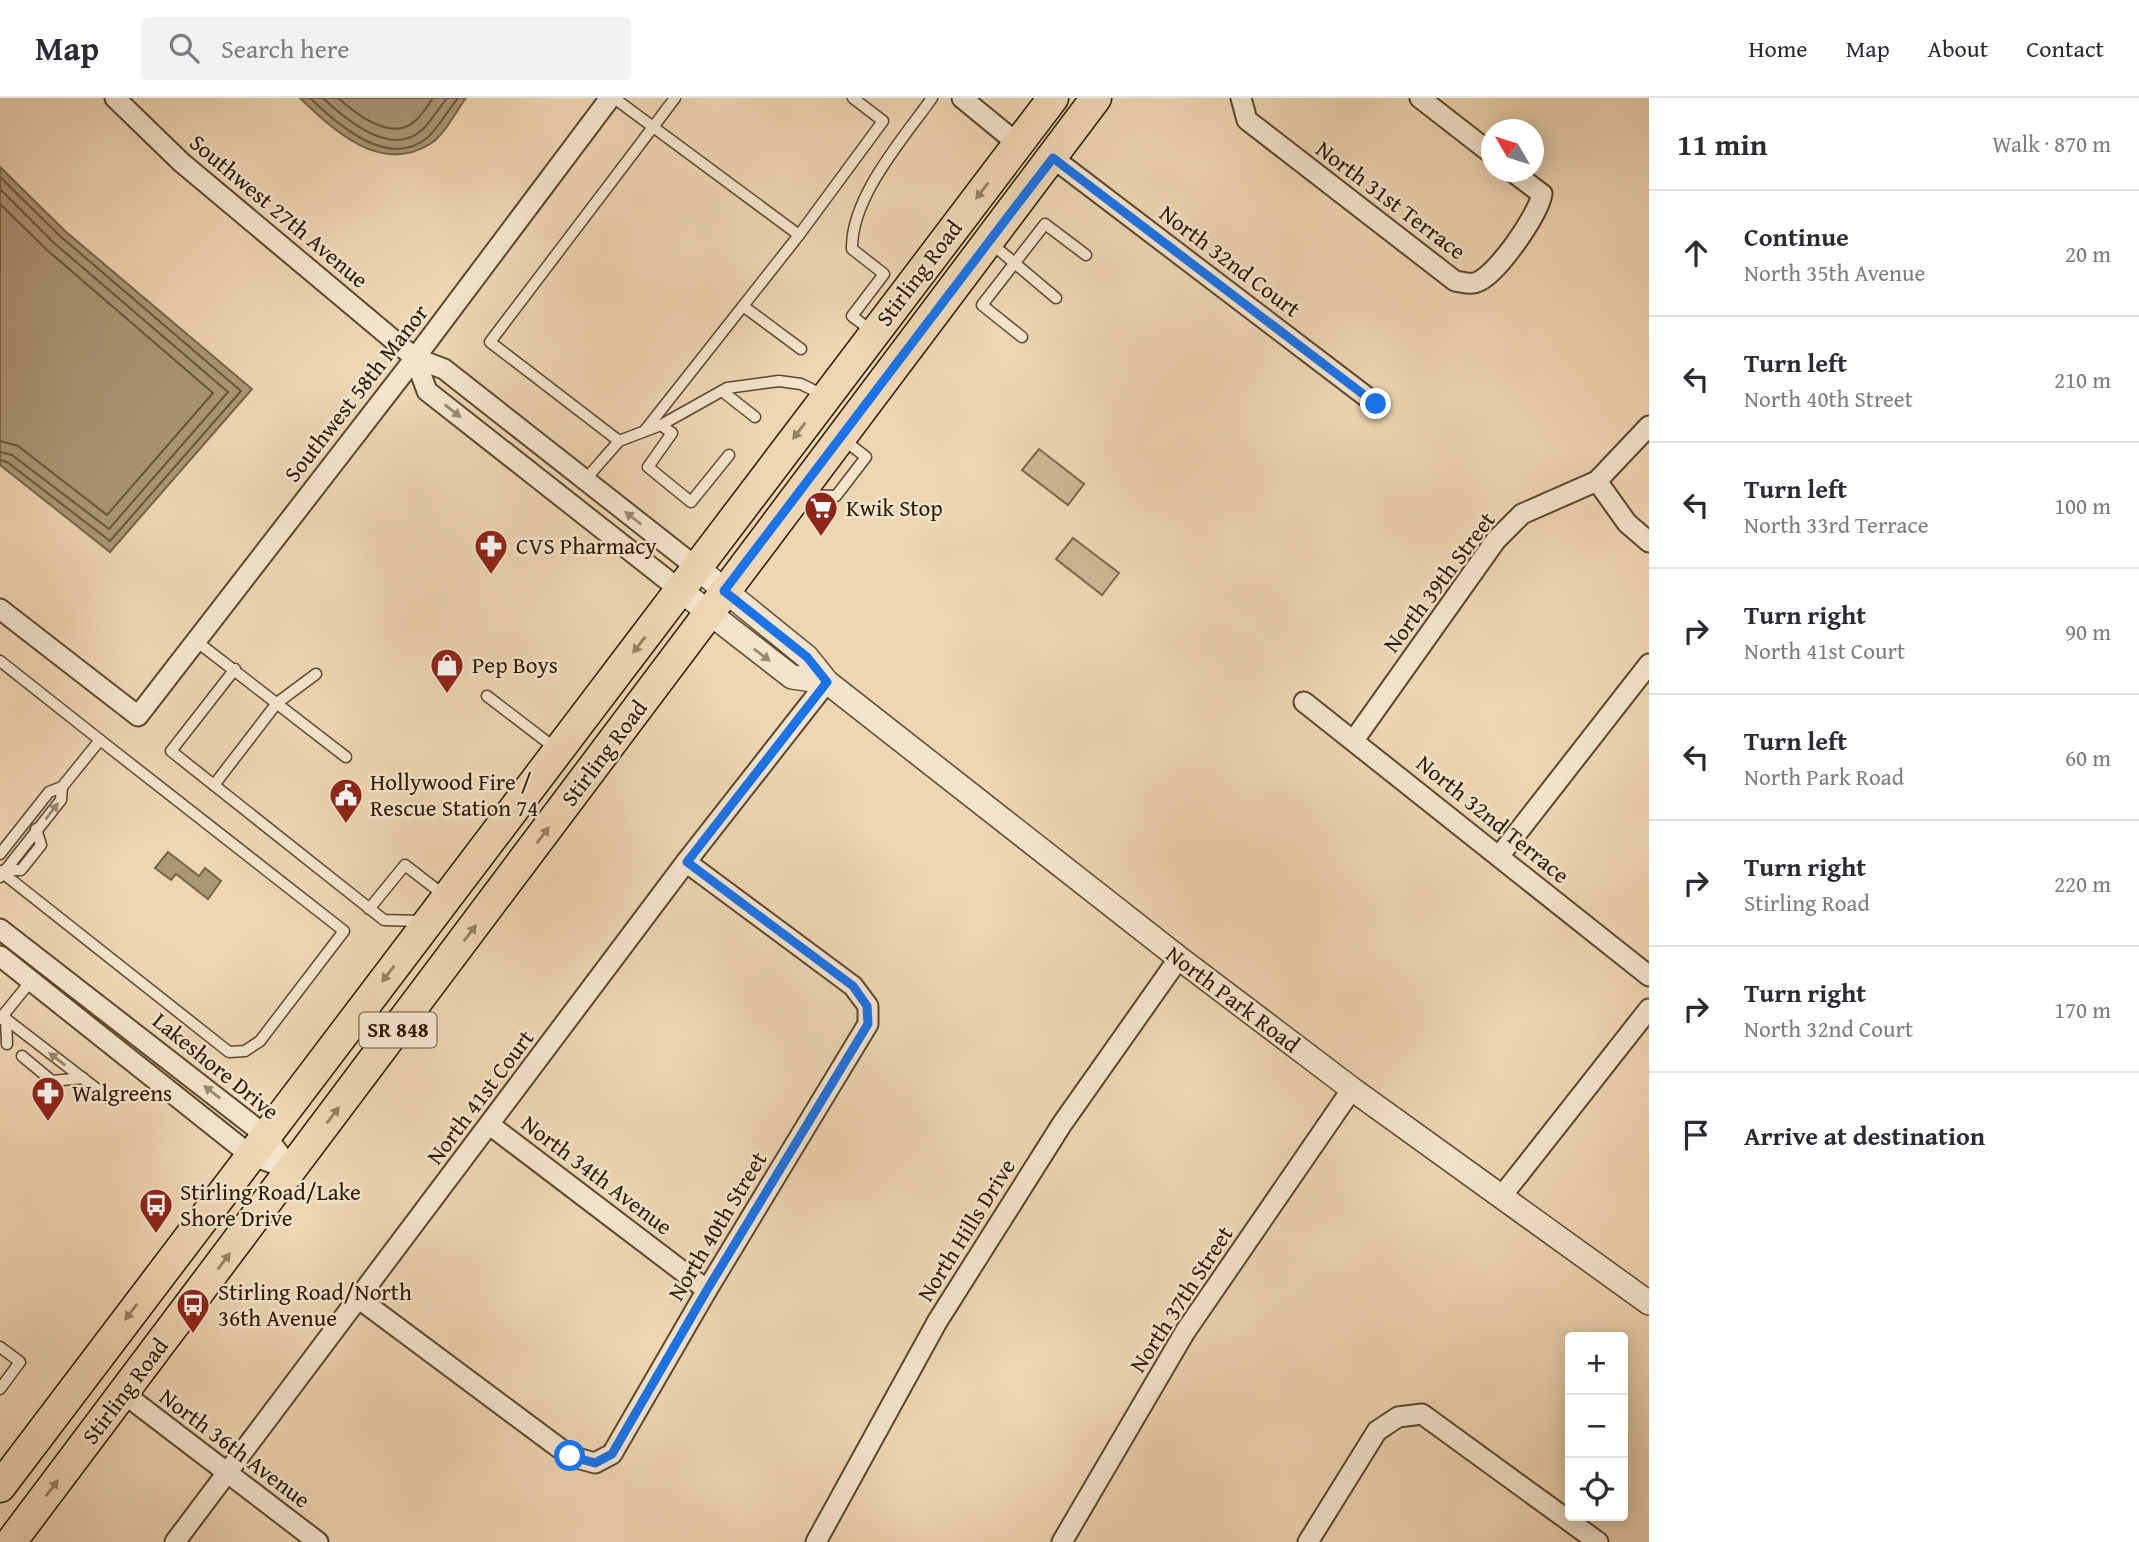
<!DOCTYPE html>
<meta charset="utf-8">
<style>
:root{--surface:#fff;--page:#f2f2f3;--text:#2b2b33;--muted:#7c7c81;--line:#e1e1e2}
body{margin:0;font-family:"Gentium Book Plus",serif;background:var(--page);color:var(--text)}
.controls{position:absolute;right:21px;bottom:21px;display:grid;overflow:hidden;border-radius:7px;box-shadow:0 4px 18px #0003}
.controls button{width:63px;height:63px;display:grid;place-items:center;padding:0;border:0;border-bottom:2px solid var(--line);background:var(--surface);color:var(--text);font:35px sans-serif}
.compass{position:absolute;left:1481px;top:21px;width:63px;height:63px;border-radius:50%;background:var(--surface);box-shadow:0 4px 18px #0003;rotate:309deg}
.stop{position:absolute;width:21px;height:21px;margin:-16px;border:5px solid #1a73e8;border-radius:50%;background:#fff}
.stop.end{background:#1a73e8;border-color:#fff;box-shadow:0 2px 7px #0008}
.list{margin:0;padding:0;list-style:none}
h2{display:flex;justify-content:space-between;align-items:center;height:91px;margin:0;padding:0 28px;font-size:30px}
h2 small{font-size:23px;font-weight:400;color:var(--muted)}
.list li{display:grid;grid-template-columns:46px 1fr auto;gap:21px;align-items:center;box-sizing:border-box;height:126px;padding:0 28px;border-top:2px solid var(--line)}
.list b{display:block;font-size:26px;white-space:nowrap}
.list p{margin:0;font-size:23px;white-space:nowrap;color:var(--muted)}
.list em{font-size:23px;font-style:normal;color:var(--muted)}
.icon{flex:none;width:38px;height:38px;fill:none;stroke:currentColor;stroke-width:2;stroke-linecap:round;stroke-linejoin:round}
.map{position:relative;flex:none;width:1649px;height:1444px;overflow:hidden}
header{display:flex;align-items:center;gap:42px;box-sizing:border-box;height:98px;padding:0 35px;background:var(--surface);border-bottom:2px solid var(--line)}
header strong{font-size:33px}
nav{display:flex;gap:38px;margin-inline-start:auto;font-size:24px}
.search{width:490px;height:63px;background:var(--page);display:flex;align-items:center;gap:18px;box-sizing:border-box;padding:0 24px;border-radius:7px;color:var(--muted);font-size:26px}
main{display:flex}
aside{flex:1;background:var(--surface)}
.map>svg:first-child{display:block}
.green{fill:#cdb694;stroke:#7c684b;stroke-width:2}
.water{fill:#ab9676;stroke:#776448;stroke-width:2}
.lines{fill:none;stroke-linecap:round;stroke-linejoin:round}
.shore{stroke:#6a583c;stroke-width:2}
.service-casing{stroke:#5b482e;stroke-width:13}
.minor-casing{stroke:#5b482e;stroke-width:23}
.tertiary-casing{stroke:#5b482e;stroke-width:26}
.primary-casing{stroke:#2a1902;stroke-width:33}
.service{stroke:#f4e4cd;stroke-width:10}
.minor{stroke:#f4e4cd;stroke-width:19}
.tertiary{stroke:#f4e4cd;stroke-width:23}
.primary{stroke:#eed6b2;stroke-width:30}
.oneway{fill:#968163}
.oneway2{fill:#998972}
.route{stroke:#1a73e8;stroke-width:9}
.labels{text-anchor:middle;stroke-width:5;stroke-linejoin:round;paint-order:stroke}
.shield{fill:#f4e4cd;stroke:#67563f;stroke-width:2}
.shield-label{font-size:21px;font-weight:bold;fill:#2a1902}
.street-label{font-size:23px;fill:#2a1902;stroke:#f4e4cd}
.poi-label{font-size:23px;fill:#2a1902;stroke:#f4e4cd;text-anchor:start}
</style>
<header>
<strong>Map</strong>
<div class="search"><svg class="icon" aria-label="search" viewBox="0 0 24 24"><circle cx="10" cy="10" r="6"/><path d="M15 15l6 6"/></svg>Search here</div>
<nav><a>Home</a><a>Map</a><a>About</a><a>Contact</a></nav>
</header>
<main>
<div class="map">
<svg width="1649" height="1444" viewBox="0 0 1649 1444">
<rect width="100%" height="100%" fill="#eed6b2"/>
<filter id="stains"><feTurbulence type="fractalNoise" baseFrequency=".00286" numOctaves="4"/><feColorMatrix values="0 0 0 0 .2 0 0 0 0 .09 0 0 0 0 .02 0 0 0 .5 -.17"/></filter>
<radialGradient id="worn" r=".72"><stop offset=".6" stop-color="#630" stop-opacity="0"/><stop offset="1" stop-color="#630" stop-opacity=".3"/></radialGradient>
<g class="green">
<polygon points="1039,351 1084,386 1068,407 1022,372"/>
<polygon points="1073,440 1119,475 1102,497 1056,461"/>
</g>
<g class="water">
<path d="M300,0H466C456,13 444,38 430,46C381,77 333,32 300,0Z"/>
<polygon points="0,69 65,133 252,291 110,454 0,367"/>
<polygon points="168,754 199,778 205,770 221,783 208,801 176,776 171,782 155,770"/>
</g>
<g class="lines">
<g class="shore">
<path d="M310,0C337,26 389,73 428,39C439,29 448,12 458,0"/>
<path d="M323,0C345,21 392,61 423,31C432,22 439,10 447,0"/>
<path d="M338,0C356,16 393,45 416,22C423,16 428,7 433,0"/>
<polyline points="0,79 60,138 241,293 110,443 7,364 0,362"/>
<polyline points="0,91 54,145 228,294 109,431 12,357 0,354"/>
<polyline points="0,106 47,152 213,295 107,417 18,348 0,343"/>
</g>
<defs>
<g id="service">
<polyline points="614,0 799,137 883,23 853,0"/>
<polyline points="675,0 490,244 619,343 661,327 727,290 779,283 801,286 825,298"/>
<polyline points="799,137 743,208 801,251"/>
<polyline points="992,146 1056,200"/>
<path d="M873,234L852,218L884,176L852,151C851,99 903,41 932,0"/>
<polyline points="1022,239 982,207 1045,126 1086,157"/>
<polyline points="722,293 755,319"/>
<polyline points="661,327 672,335 648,369 691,404 729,357"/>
<polyline points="646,331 743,208"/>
<polyline points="585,382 619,343"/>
<polyline points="806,397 836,398 866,359 844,342"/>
<polyline points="196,543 346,659"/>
<polyline points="0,563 100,642 62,689 49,694 0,756"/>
<polyline points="235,571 171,653 384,822 420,823"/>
<polyline points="487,598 555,650"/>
<polyline points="214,687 277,605 316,576"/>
<polyline points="5,772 21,772 41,747 36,731"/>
<polyline points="0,773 229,954 245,953 260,943 344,833 100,642"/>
<polyline points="0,779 61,702 62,689"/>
<polyline points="369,811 405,767 445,798"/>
<polyline points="2,918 111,1002"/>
<polyline points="0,921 31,883"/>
<polyline points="6,921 7,946"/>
<polyline points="22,958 52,983 83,980"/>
<polyline points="0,1249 20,1264 0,1291"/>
</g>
<g id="minor">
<polyline points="115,0 181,64 415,260 444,271 696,469"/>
<polyline points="962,0 1018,46"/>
<path d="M1241,0L1247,22L1455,183C1462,184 1471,187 1477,184C1497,177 1538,117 1542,96L1513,74"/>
<polyline points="1420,0 1492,56"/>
<polyline points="1053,60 1376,306"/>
<polyline points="415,260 427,293 680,492"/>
<polyline points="1597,383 1627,425 1649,444"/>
<polyline points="0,511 138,618 415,260 610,0"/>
<polyline points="1304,604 1649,878"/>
<polyline points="1354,642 1496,442 1522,416 1597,383 1649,328"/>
<polyline points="1500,757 1649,566"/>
<polyline points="0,831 265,1037 292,1072"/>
<polyline points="0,858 250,1057 292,1072"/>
<polyline points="490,1027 707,1192"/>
<polyline points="1501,1099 1649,911"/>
<polyline points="358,1200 570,1358 595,1365 612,1356 707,1192 868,926 868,908 853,888 686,764"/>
<polyline points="123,1295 318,1444"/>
<polyline points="175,1444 686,764 827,584"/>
<polyline points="816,1444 937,1224 1062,1026 1179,860"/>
<polyline points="1062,1444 1185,1234 1352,991"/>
<polyline points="1308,1444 1377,1333 1398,1319 1422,1316 1598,1444"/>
</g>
<g id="tertiary">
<polyline points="696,469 807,559 827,584 1179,860 1352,991 1649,1205"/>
<polyline points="680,492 792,579 827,584"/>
</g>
<g id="primary">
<polyline points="0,1389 1053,0"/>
<polyline points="11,1444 1096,0"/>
</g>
</defs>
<use href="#service" class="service-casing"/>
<use href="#minor" class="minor-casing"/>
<use href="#tertiary" class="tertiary-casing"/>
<use href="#primary" class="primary-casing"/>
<use href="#service" class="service"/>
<use href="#minor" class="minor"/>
<use href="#tertiary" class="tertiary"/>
<use href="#primary" class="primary"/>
</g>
<defs><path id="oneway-solid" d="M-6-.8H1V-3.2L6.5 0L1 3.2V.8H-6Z" transform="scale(1.75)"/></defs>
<g class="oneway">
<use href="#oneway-solid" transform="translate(982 93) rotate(127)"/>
<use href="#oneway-solid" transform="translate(799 333) rotate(127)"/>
<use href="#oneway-solid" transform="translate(639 547) rotate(127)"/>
<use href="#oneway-solid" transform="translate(543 737) rotate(-53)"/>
<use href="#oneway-solid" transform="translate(470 835) rotate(-53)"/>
<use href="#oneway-solid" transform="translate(388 876) rotate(127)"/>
<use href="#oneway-solid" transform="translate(333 1017) rotate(-53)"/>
<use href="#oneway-solid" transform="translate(224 1163) rotate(-53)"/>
<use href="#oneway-solid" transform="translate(131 1214) rotate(127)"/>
<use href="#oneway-solid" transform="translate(52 1390) rotate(-53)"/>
</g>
<g class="oneway2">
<use href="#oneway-solid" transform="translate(453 313) rotate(38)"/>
<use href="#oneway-solid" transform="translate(633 420) rotate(-142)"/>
<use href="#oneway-solid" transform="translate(762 557) rotate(37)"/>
<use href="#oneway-solid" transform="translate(52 713) rotate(-52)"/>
<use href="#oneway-solid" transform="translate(57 961) rotate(-142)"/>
<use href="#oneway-solid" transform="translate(212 994) rotate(-142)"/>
</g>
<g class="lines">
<polyline class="route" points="570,1358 595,1365 612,1356 707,1192 868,926 867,908 853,888 687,764 827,584 807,559 724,493 1013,112 1053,60 1376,306"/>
</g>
<defs>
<symbol id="supermarket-pin" viewBox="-11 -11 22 30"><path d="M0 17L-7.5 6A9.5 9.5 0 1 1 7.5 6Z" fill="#8f2418" stroke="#f4e4cd"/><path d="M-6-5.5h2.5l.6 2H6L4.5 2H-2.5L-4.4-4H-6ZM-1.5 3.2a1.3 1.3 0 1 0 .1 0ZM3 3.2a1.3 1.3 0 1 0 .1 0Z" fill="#fff"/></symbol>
<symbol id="pharmacy-pin" viewBox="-11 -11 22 30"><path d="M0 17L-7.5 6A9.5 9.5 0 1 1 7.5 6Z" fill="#8f2418" stroke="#f4e4cd"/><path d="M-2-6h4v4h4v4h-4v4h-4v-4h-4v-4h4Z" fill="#fff"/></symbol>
<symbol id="shop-pin" viewBox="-11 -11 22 30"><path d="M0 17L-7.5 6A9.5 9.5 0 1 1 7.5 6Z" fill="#8f2418" stroke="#f4e4cd"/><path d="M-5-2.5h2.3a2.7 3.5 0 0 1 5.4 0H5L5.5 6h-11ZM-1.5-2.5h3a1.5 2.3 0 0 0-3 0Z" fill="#fff"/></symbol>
<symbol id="civic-pin" viewBox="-11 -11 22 30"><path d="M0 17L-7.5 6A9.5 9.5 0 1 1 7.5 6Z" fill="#8f2418" stroke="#f4e4cd"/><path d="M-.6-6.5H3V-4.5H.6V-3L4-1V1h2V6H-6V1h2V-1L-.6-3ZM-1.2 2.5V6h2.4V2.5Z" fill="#fff"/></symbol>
<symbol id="bus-pin" viewBox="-11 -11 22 30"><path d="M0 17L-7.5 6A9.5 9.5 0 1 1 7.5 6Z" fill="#8f2418" stroke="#f4e4cd"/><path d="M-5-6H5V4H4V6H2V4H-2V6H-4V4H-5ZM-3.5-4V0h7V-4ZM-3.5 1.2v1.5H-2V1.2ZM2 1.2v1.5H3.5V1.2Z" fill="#fff"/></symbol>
</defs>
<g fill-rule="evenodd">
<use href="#supermarket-pin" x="802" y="391" width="38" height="52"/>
<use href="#pharmacy-pin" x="472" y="429" width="38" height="52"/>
<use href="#shop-pin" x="428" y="548" width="38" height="52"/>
<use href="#civic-pin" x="327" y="678" width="38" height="52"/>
<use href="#pharmacy-pin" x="29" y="976" width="38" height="52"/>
<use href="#bus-pin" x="137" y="1088" width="38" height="52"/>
<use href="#bus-pin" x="174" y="1188" width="38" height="52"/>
</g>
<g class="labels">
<rect class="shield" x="359.5" y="914.5" width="77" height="35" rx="5"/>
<g class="shield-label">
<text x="398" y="939">SR 848</text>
</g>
<g class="street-label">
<text transform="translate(1391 102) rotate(37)" y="8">North 31st Terrace</text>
<text transform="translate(279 113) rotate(40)" y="8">Southwest 27th Avenue</text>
<text transform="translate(1230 163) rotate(37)" y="8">North 32nd Court</text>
<text transform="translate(919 175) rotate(-53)" y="8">Stirling Road</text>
<text transform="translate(356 295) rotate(-52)" y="8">Southwest 58th Manor</text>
<text transform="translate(1439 484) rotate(-53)" y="8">North 39th Street</text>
<text transform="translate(604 655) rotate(-53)" y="8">Stirling Road</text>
<text transform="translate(1493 721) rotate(39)" y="8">North 32nd Terrace</text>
<text transform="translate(1233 901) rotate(37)" y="8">North Park Road</text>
<text transform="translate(216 968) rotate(39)" y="8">Lakeshore Drive</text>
<text transform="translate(480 999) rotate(-53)" y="8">North 41st Court</text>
<text transform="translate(597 1077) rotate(37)" y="8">North 34th Avenue</text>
<text transform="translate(717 1128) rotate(-59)" y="8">North 40th Street</text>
<text transform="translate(966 1132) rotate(-58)" y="8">North Hills Drive</text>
<text transform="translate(1181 1201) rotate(-57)" y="8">North 37th Street</text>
<text transform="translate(125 1293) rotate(-53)" y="8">Stirling Road</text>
<text transform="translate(235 1350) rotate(37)" y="8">North 36th Avenue</text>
</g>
<g class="poi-label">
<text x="846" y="418">Kwik Stop</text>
<text x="516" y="456">CVS Pharmacy</text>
<text x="472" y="575">Pep Boys</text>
<text x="370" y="692">Hollywood Fire /<tspan x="370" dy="26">Rescue Station 74</tspan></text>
<text x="72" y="1003">Walgreens</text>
<text x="180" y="1102">Stirling Road/Lake<tspan x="180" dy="26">Shore Drive</tspan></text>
<text x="218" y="1202">Stirling Road/North<tspan x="218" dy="26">36th Avenue</tspan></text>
</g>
</g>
<rect width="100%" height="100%" filter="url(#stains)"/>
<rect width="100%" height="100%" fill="url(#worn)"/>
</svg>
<div class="controls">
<button>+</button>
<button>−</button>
<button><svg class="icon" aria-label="locate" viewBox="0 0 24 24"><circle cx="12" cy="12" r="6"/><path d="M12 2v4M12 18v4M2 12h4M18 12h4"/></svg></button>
</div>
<svg class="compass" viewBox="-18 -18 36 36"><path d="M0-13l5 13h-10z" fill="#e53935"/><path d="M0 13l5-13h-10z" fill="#7c7c81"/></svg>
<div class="stop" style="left:570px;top:1358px"></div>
<div class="stop end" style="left:1376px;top:306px"></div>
</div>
<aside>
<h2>11 min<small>Walk · 870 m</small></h2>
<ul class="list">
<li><svg class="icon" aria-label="ahead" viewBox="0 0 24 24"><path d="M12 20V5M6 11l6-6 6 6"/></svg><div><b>Continue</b><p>North 35th Avenue</p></div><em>20 m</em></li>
<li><svg class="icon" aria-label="left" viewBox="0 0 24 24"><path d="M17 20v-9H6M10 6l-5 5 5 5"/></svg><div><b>Turn left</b><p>North 40th Street</p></div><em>210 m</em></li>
<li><svg class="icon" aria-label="left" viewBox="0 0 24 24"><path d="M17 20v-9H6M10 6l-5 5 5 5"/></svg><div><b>Turn left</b><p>North 33rd Terrace</p></div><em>100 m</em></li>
<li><svg class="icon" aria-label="right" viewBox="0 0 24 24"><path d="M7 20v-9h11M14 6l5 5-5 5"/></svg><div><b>Turn right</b><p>North 41st Court</p></div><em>90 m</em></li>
<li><svg class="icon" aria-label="left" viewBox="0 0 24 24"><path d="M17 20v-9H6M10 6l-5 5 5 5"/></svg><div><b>Turn left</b><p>North Park Road</p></div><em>60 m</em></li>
<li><svg class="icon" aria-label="right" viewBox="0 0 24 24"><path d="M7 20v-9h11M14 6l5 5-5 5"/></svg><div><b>Turn right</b><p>Stirling Road</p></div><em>220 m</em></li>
<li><svg class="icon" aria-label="right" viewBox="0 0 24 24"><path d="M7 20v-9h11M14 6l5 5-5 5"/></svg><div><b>Turn right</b><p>North 32nd Court</p></div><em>170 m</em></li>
<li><svg class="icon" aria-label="arrive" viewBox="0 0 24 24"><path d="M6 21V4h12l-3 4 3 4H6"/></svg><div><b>Arrive at destination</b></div></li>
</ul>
</aside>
</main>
